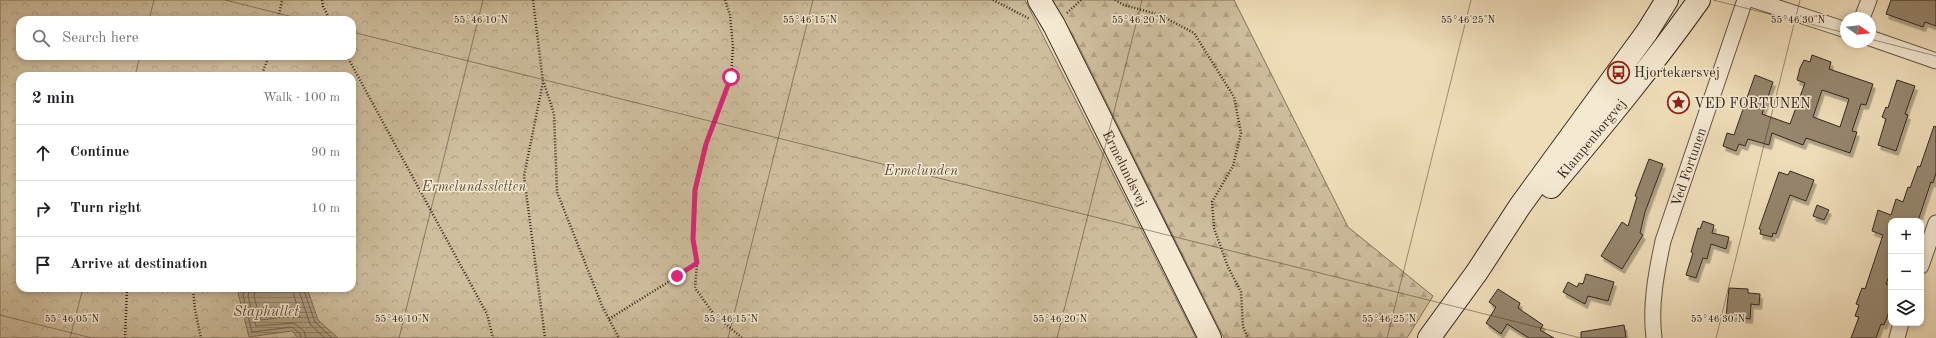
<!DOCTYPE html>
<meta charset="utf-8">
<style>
:root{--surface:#fff;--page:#f6f6f6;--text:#202124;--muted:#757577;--line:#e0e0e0}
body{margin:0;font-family:"Old Standard TT",serif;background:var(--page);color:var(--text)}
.controls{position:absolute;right:12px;bottom:12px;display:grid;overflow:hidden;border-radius:8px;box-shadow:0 2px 6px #0003}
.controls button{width:36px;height:36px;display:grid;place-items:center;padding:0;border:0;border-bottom:1px solid var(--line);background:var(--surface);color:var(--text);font:20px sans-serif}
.compass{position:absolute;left:1840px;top:12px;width:36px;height:36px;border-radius:50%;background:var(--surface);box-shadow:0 2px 6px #0003;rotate:104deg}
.stop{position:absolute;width:12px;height:12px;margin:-9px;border:3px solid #db2777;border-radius:50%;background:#fff}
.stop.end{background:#db2777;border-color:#fff;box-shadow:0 1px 4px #0008}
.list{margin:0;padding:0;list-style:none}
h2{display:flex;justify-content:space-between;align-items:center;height:52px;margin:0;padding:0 16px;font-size:17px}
h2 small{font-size:13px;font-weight:400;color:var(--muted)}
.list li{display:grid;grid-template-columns:26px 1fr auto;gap:12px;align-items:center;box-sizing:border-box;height:56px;padding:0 16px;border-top:1px solid var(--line)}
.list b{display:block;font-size:15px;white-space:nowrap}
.list em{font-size:13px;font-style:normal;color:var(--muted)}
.icon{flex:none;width:22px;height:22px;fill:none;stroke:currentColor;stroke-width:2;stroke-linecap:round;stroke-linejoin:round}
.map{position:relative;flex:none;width:1936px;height:338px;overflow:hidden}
.search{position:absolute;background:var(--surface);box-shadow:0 2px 6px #0003;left:16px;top:16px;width:340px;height:44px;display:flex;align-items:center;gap:10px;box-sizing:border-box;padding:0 14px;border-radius:12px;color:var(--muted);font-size:15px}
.panel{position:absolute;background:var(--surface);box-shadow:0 2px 6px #0003;left:16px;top:72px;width:340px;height:220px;border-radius:12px}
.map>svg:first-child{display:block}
.forest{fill:url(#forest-firs);stroke:#82725d}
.park{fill:url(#park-crowns);stroke:#82725d;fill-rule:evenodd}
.water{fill:url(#water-rules);stroke:#7f6f5a}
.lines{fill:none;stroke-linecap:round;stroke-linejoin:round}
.shore{stroke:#726350;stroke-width:1}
.building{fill:#96866e;stroke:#35271c;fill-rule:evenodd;filter:url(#shadow)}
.street-casing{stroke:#645443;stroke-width:17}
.secondary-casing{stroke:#35271c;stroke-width:24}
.path{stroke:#35271c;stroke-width:2.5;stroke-dasharray:1 2;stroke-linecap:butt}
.street{stroke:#f5e9d2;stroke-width:15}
.secondary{stroke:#f5e9d2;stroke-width:22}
.route{stroke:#db2777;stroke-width:5}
.ticks{fill:none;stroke:#35271c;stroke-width:1;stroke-opacity:0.45}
.labels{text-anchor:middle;stroke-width:3;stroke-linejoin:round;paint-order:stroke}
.poi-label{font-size:14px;fill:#35271c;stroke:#f5e9d2;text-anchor:start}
.street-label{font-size:14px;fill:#35271c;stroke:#f5e9d2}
.park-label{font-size:14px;font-style:italic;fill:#5c4d3c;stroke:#f5e9d2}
.water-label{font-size:15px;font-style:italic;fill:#5a4b3b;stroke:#f5e9d2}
.ticks-label{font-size:10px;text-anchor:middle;fill:#35271c;stroke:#f5e9d2;stroke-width:3;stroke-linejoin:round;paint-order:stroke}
</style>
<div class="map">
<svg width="1936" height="338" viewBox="0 0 1936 338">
<defs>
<pattern id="forest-firs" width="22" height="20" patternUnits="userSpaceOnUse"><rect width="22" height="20" fill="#cfbe9e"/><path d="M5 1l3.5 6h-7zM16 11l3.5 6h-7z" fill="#b2a388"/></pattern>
<pattern id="park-crowns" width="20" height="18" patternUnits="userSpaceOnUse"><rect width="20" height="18" fill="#cfbe9e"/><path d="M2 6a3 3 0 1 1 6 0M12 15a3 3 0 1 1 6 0" fill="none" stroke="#b2a388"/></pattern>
<pattern id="water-rules" width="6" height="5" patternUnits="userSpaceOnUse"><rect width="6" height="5" fill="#b09f84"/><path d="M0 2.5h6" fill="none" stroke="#90826b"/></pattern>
<filter id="shadow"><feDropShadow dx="2.5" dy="4.5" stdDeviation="0" flood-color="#0004"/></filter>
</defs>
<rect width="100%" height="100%" fill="#efddb9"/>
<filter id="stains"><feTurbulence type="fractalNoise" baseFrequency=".005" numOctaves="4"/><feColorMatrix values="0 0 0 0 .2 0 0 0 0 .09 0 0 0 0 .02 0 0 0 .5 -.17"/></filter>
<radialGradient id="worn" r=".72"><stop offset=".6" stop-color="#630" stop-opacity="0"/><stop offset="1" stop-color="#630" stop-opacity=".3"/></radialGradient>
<polygon class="forest" points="1052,0 1234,0 1348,227 1433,296 1407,338 1224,338 1076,41"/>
<path class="park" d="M0,0H1025L1196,338H0ZM20,20H352V56H20ZM20,76H352V288H20Z"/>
<polygon class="water" points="242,288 307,288 318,320 338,338 298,338 292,331 249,337 238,293"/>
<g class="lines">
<g class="shore">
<polyline points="245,288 243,295 252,332 292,327 300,334 301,338"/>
<polyline points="250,288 248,296 256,326 294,323 304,331 306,338"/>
<polyline points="256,288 254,296 260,319 262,320 290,316 300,317 292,288"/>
<polyline points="298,288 310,324 325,338"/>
<polyline points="303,288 315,322 332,338"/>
</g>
</g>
<g class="building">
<polygon points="1891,0 1936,0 1936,26 1925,22 1923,27 1886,14"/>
<path d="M1812,55L1831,62L1829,69L1873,84L1866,105L1861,104L1852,131L1857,132L1850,153L1806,138L1803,145L1772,133L1769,145L1748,139L1745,146L1739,144L1736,151L1723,146L1727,133L1734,135L1755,75L1773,82L1762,114L1790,124L1805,83L1797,80L1800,68L1804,60L1810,62ZM1822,90L1849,99L1840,127L1813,117Z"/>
<polygon points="1897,80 1915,86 1905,114 1908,115 1896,151 1878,145 1886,119 1882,117 1886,107 1888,108"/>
<polygon points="1934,126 1936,127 1936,173 1933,183 1931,182 1918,221 1891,221 1891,271 1886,284 1891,285 1891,307 1884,325 1881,324 1876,338 1851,338 1859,317 1855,316 1859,305 1856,304 1862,288 1865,289 1883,235 1872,231 1878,210 1891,215 1896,199 1903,202 1908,187 1910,188 1918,166 1920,167"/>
<polygon points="1649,159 1663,164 1645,212 1640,233 1643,235 1622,269 1601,256 1622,222 1628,226 1637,197 1635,196"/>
<polygon points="1790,171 1814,180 1806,201 1790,195 1776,234 1773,233 1772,237 1760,234 1761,230 1759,229 1779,172 1788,175"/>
<polygon points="1817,205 1829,210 1824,220 1813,216"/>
<polygon points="1703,221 1714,225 1712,233 1729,237 1726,249 1711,244 1707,259 1703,258 1696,278 1686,275 1693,253 1691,252 1698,228 1700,229"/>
<polygon points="1586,274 1614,282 1608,301 1588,296 1585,304 1563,292 1568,282 1577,287 1579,283 1583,284"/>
<polygon points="1729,288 1748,289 1748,293 1760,294 1759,305 1751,304 1750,319 1726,316"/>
<polygon points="1498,289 1520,303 1518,308 1543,325 1540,330 1554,338 1529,338 1507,324 1501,334 1486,323 1496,307 1489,302"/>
<polygon points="1624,325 1626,338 1581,338 1581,332"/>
</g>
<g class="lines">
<defs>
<g id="street">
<polyline points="1754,0 1846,30"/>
<polyline points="1862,18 1869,0"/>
<polyline points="1870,38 1936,61"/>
<polyline points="1921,266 1936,223"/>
<path id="s1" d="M1654,338C1650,305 1656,274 1663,241L1745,0"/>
<polyline points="1897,338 1901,323"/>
</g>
<g id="secondary">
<path id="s2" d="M1039,0L1054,25L1210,338"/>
<path id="s3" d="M1551,187C1602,126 1653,65 1699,0"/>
<polyline points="1429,338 1477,272 1520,206 1647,32 1667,0"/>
</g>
</defs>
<use href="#street" class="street-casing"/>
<use href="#secondary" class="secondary-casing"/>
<g class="path">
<polyline points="322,0 323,6 330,20"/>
<polyline points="533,0 543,82 524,176 545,338"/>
<polyline points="725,0 730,15 733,47 731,77 706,144 695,190 693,239 697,263 695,288 713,313 742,338"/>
<polyline points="993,0 1030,19"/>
<polyline points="1115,0 1124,5 1160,15 1194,33 1234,97 1241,133 1233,166 1212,202 1214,228 1228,267 1241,292 1243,327 1248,338"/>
<polyline points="1067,13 1081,0"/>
<polyline points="278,20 282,0"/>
<polyline points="347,56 487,314 493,338"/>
<polyline points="261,76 269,56"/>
<polyline points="544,83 554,114 557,192 603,308 619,338"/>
<polyline points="193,288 195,310 201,338"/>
<polyline points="609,319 697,264"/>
<polyline points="125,338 127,288"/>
</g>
<use href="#street" class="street"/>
<use href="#secondary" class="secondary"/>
</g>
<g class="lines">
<polyline class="route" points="677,276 697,263 693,239 695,190 706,144 731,77"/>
</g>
<path class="ticks" d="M225,0L305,20M1713,0L1846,33M149,20L154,0M352,32L1581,338M1870,39L1936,56M135,76L140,56M0,315L92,338M70,338L83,288M399,338L483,0M728,338L813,0M1057,338L1142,0M1387,338L1471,0M1716,338L1800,0"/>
<defs>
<symbol id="bus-ring" viewBox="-11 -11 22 22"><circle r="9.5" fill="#f5e9d2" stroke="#8f2418" stroke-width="1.5"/><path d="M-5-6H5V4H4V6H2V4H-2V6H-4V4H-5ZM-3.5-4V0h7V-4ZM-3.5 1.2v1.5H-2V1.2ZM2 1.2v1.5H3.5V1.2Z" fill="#8f2418"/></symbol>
<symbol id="sight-ring" viewBox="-11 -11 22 22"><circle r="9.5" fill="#f5e9d2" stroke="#8f2418" stroke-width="1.5"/><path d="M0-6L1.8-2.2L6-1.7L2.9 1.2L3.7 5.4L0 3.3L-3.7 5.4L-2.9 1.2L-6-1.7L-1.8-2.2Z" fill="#8f2418"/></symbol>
</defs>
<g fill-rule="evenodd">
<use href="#bus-ring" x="1606" y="60" width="25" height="25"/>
<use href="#sight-ring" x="1666" y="90" width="25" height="25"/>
</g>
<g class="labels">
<g class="poi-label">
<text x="1634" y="77">Hjortekærsvej</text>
<text x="1694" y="108">VED FORTUNEN</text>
</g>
<g class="street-label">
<text dy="5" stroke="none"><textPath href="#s3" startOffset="63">Klampenborgvej</textPath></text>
<text dy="5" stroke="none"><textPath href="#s1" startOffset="176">Ved Fortunen</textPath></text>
<text dy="5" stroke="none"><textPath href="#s2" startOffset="189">Ermelundsvej</textPath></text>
</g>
<g class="park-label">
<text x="921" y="175">Ermelunden</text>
<text x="474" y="191">Ermelundssletten</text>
</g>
<g class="water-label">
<text x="266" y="316">Staphullet</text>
</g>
</g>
<g class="ticks-label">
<text x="481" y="23">55°46'10"N</text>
<text x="810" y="23">55°46'15"N</text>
<text x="1139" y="23">55°46'20"N</text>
<text x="1468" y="23">55°46'25"N</text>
<text x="1798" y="23">55°46'30"N</text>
<text x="72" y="322">55°46'05"N</text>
<text x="402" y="322">55°46'10"N</text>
<text x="731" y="322">55°46'15"N</text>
<text x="1060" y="322">55°46'20"N</text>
<text x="1389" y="322">55°46'25"N</text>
<text x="1718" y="322">55°46'30"N</text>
</g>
<rect width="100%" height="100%" filter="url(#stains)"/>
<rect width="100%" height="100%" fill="url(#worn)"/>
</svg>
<div class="controls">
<button>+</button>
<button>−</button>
<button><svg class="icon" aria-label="layers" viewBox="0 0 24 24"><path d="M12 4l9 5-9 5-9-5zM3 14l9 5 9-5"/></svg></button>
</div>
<svg class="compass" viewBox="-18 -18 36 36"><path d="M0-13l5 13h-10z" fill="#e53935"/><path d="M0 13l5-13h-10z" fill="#757577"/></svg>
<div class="stop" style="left:731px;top:77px"></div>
<div class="stop end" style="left:677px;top:276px"></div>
<div class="search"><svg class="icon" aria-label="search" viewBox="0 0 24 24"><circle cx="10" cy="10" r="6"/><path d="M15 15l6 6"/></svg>Search here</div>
<section class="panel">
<h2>2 min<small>Walk · 100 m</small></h2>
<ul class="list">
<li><svg class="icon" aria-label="ahead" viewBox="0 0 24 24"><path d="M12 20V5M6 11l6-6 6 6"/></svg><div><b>Continue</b></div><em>90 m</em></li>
<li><svg class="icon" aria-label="right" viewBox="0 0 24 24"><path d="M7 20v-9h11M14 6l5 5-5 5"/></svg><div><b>Turn right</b></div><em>10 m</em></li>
<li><svg class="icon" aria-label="arrive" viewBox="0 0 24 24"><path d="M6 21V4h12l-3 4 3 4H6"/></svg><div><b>Arrive at destination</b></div></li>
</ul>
</section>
</div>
